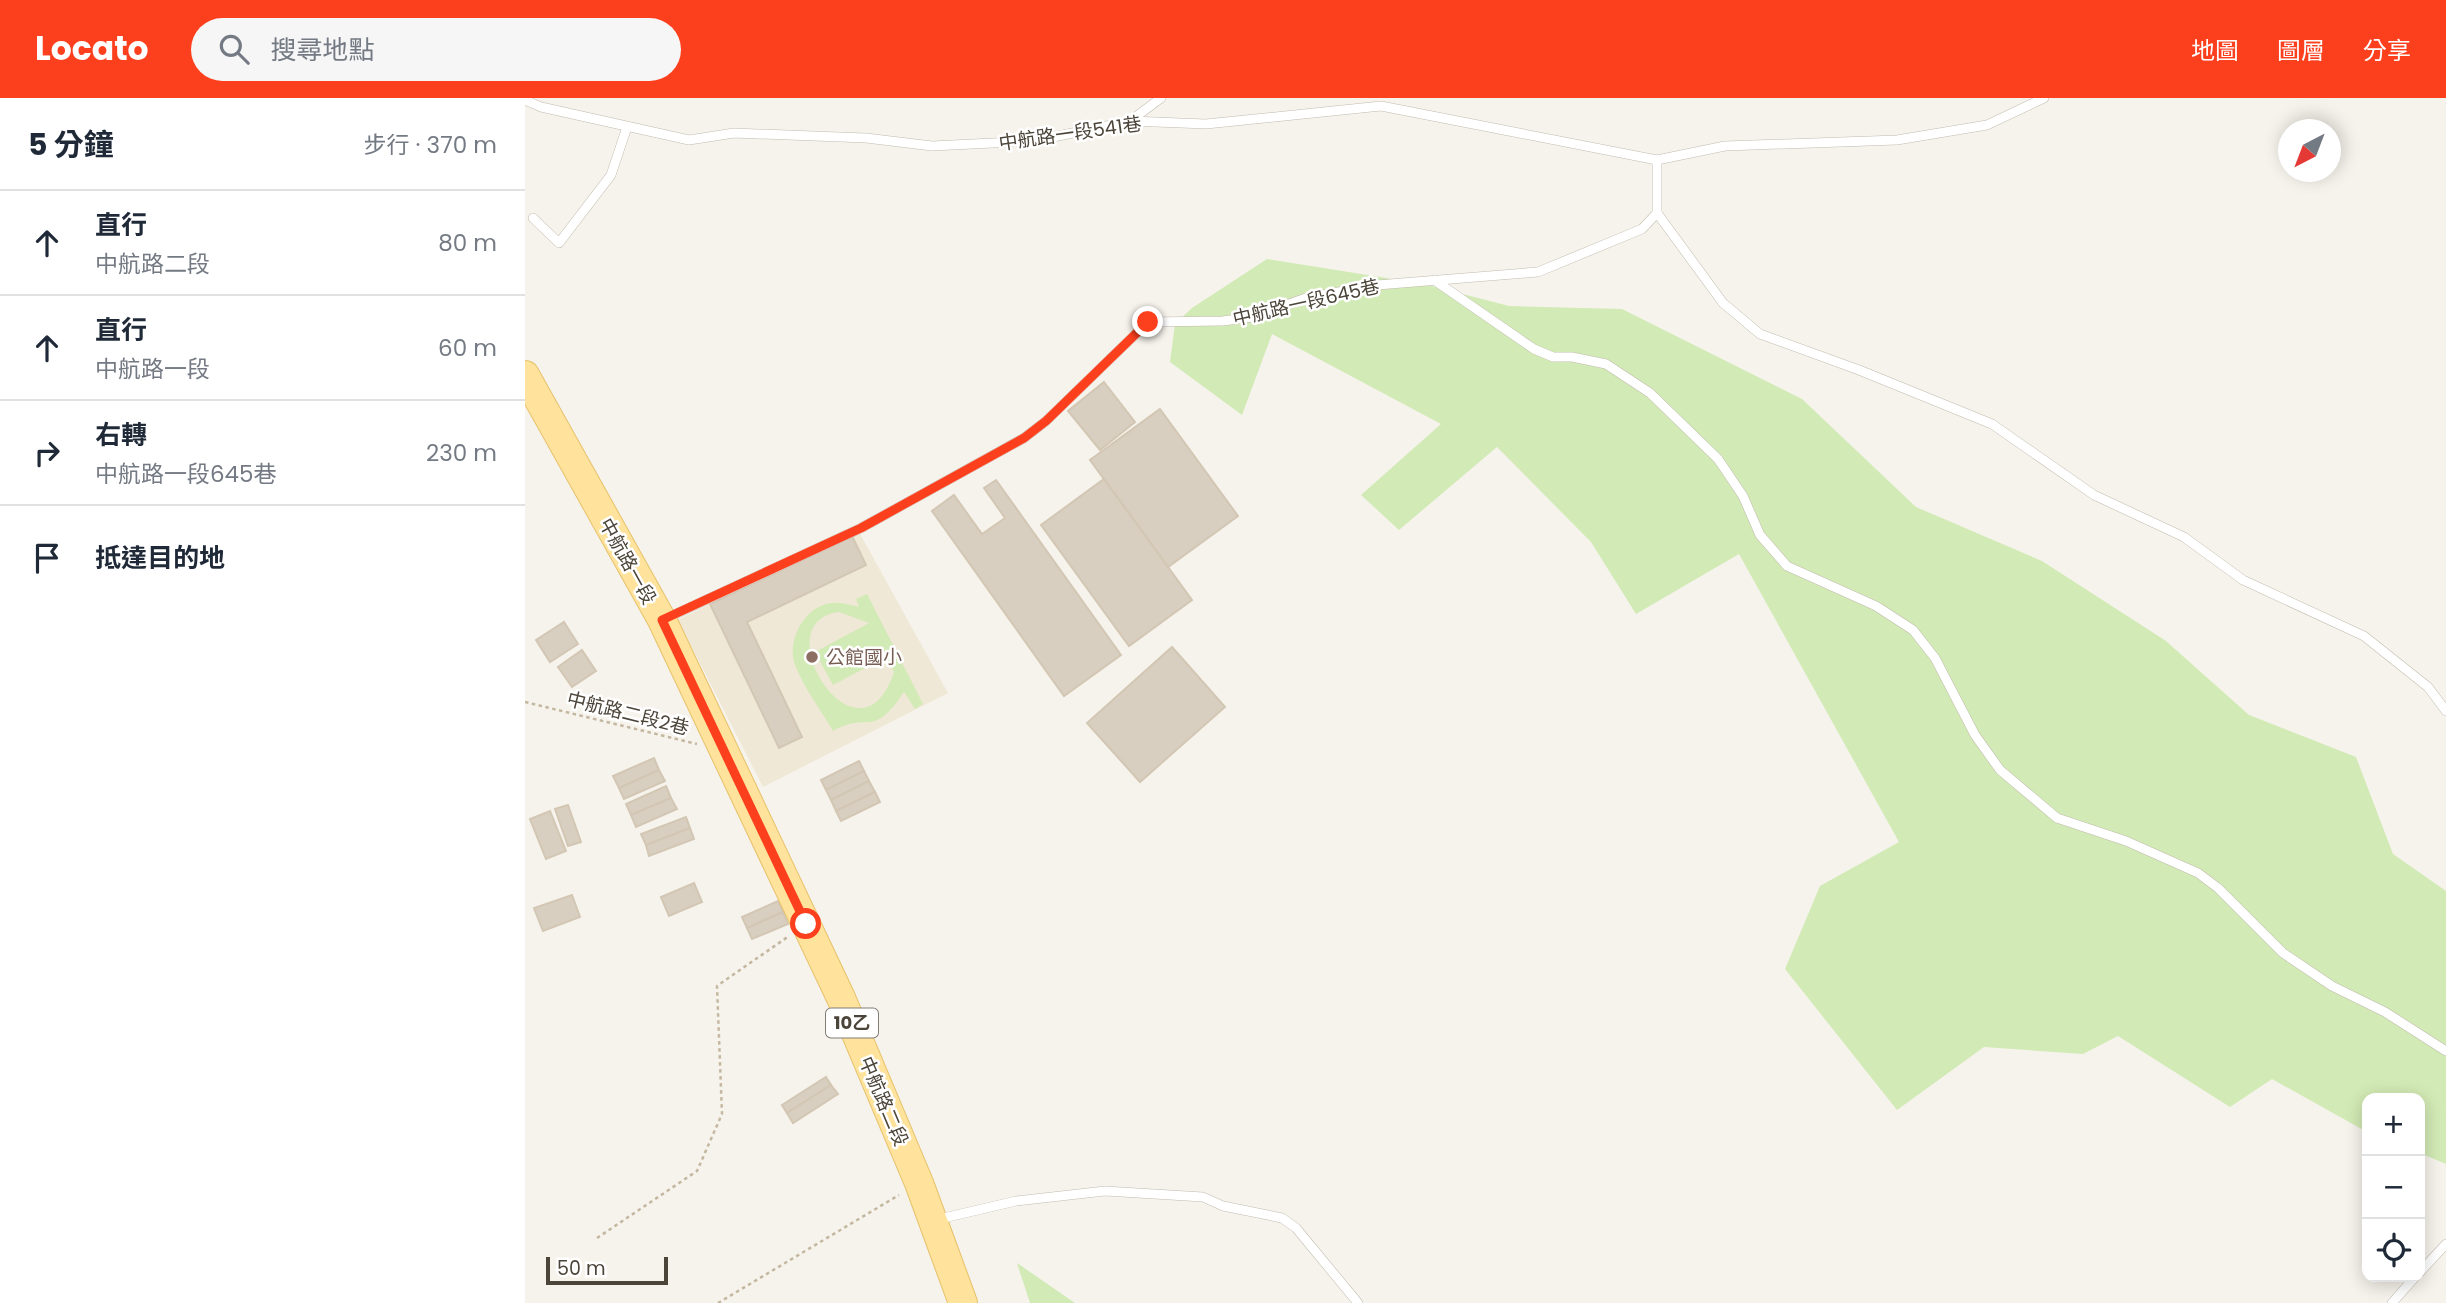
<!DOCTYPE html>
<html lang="zh-TW">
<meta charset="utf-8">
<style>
:root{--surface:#fff;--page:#f6f6f7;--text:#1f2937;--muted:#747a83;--line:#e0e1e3;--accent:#fc3f1d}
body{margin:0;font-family:Poppins,"Noto Sans TC",sans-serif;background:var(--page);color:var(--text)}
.controls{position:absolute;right:21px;bottom:21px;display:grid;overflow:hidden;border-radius:14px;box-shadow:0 4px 18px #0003}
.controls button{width:63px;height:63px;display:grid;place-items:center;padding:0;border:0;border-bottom:2px solid var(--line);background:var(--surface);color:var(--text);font:35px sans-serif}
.compass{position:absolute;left:1753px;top:21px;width:63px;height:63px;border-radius:50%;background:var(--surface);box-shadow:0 4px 18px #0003;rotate:222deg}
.scale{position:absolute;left:21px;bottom:18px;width:122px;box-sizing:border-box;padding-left:7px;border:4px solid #4b4439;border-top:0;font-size:19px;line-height:24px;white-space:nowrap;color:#4b4439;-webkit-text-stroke:5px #fff;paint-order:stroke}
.stop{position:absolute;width:21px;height:21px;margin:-16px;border:5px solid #fc3f1d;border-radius:50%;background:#fff}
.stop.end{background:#fc3f1d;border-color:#fff;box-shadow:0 2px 7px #0008}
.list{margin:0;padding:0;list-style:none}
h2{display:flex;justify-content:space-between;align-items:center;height:91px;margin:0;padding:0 28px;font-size:30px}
h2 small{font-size:23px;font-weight:400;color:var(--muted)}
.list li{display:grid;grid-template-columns:46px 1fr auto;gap:21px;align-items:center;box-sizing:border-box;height:105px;padding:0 28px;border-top:2px solid var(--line)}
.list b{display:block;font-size:26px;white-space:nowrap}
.list p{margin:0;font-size:23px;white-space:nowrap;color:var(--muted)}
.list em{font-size:23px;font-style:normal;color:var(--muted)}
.icon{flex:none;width:38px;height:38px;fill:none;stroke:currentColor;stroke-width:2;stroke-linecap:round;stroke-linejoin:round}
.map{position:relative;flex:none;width:1921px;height:1205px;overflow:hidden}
header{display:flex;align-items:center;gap:42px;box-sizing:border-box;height:98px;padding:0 35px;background:var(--accent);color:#fff}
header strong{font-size:33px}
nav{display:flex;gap:38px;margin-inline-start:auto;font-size:24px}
.search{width:490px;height:63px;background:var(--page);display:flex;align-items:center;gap:18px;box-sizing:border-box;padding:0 24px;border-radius:38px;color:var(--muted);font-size:26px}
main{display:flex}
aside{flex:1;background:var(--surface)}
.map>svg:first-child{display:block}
.education{fill:#efe8d6}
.green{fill:#d2eab5;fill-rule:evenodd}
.building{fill:#d8cfc1;stroke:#d3c7b4;stroke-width:2}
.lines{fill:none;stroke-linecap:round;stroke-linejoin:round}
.lane-casing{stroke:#c2bbae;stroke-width:10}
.primary-casing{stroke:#e6c16a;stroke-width:30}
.path{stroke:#c4b79f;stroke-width:2.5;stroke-dasharray:3.5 3.5;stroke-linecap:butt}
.lane{stroke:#fff;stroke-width:9}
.primary{stroke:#ffe39c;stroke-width:28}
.route{stroke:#fc3f1d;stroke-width:9}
.education-dot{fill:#8d6e63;stroke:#fff;stroke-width:2.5}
.labels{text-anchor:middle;stroke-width:5;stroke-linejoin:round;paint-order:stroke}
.shield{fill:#fff;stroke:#817c74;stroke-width:2}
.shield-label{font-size:18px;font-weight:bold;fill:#4b4439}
.street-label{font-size:19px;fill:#4b4439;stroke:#fff}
.education-label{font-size:19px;fill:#785e54;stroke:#fff;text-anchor:start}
</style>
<header>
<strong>Locato</strong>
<div class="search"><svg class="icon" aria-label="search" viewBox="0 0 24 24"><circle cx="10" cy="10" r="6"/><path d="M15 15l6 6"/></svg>搜尋地點</div>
<nav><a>地圖</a><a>圖層</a><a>分享</a></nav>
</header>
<main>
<aside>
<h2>5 分鐘<small>步行 · 370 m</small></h2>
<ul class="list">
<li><svg class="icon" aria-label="ahead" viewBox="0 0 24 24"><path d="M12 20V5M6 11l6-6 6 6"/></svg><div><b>直行</b><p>中航路二段</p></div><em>80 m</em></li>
<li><svg class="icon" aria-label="ahead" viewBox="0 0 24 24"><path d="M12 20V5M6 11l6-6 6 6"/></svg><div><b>直行</b><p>中航路一段</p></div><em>60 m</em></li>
<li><svg class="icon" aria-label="right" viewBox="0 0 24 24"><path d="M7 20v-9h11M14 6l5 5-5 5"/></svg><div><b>右轉</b><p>中航路一段645巷</p></div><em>230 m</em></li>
<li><svg class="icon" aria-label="arrive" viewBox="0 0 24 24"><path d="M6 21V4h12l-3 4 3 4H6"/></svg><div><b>抵達目的地</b></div></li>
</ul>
</aside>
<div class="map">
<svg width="1921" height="1205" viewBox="0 0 1921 1205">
<rect width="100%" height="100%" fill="#f6f3ec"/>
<polygon class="education" points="334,434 423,595 238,689 153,522"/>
<g class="green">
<polygon points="742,161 899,186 984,208 1097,211 1277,301 1391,409 1517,463 1641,543 1724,617 1831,659 1868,756 1921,793 1921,1066 1895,1055 1895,1000 1842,1000 1842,1034 1747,981 1705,1009 1593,938 1558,956 1459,949 1372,1012 1260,871 1295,788 1374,744 1214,456 1111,516 1066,444 972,349 874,432 836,397 916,326 747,236 717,317 645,264 650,226 667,210"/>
<path d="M342,496L398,606L390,611L379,594C346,643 344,612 308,633C296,612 279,590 270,567C261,543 280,507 307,505C316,504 325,507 334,509L331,501ZM314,514L344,525L290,554L308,587L361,559L369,574C334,679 236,523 314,514Z"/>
<polygon points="492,1165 550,1205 505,1205"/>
</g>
<g class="building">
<polygon points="579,284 610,324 575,352 543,313"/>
<polygon points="635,311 713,418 643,469 565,362"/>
<polygon points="579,381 667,502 604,548 516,427"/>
<polygon points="471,382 596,557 539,598 407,413 429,397 457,436 480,420 459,390"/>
<polygon points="327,438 341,467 222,524 277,639 254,650 185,506"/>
<polygon points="39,524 53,546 25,564 11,542"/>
<polygon points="647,549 700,609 615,684 562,625"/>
<polygon points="57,552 71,573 47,589 33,569"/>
<polygon points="129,660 134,672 94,690 88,678"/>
<polygon points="334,663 339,673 301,692 296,682"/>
<polygon points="134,672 140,683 99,701 94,690"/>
<polygon points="339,673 344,683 306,702 301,692"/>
<polygon points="344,683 350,694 311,713 306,702"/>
<polygon points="141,688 146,700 106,717 101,706"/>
<polygon points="350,694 355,704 316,723 311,713"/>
<polygon points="146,700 152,711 111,729 106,717"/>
<polygon points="43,707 56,744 43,748 30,711"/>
<polygon points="25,713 41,753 21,761 5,721"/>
<polygon points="161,719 165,730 121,747 116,736"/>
<polygon points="165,730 169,741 124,758 121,747"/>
<polygon points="169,785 177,804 144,818 136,799"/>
<polygon points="47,797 55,819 18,833 9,810"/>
<polygon points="253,803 258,814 222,830 217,819"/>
<polygon points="258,814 263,826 227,841 222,830"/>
<polygon points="301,979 306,987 262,1015 257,1007"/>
<polygon points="306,987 313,996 268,1025 262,1015"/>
</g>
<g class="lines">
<defs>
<g id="lane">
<polyline points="0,2 16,9 164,42 209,35 341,40 407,48 509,43 605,23 681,26 856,8 1132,62"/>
<polyline points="605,23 636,0"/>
<polyline points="1132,115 1198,205 1235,236 1334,272 1467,326 1569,397 1659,439 1718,482 1839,538 1903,589 1921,613"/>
<polyline points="8,120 34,145 86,77 102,29"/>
<polyline points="909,182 1009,251 1028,259 1047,259 1081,266 1125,295 1193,361 1218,398 1235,437 1262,468 1351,508 1388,532 1410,560 1450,637 1475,672 1532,720 1601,743 1673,775 1693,790 1758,855 1807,888 1860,914 1921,953"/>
<polyline points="140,521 336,430 499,340 521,323 623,224 698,223 727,219 781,200 852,187 1013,174 1117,131 1132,115 1132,62 1200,48 1372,42 1462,27 1519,0"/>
<polyline points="410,1122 491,1103 580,1093 678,1099 698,1108 757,1120 771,1130 833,1205"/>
<polyline points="1895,1174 1921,1146"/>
<polyline points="1867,1205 1890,1179"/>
</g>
<polyline id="primary" points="0,277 137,522 316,900 394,1085 438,1205"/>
</defs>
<use href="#lane" class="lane-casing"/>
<use href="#primary" class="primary-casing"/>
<g class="path">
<polyline points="0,604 172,646"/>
<polyline points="72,1140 172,1073 197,1016 192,888 264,838"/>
<polyline points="193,1205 374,1097"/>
</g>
<use href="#lane" class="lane"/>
<use href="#primary" class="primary"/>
</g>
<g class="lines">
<polyline class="route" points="281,826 137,522 336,430 499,340 521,323 623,224"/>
</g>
<circle class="education-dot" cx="287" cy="559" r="7"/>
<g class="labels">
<rect class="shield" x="301" y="910.5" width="52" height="29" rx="5"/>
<g class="shield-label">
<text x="327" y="931">10乙</text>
</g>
<g class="street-label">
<text transform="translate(545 35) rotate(-8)" y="7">中航路一段541巷</text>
<text transform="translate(781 204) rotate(-13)" y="7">中航路一段645巷</text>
<text transform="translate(103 463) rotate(61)" y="7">中航路一段</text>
<text transform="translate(103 615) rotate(14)" y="7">中航路二段2巷</text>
<text transform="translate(359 1003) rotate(67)" y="7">中航路二段</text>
</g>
<g class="education-label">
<text x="301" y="566">公館國小</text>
</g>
</g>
</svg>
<div class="controls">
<button>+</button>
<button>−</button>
<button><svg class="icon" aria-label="locate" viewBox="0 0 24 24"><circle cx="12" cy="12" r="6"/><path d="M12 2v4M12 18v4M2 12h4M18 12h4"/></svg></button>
</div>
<svg class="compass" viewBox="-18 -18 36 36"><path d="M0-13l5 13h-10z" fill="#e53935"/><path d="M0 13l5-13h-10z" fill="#747a83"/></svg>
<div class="scale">50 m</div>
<div class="stop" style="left:281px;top:826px"></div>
<div class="stop end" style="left:623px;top:224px"></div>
</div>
</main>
